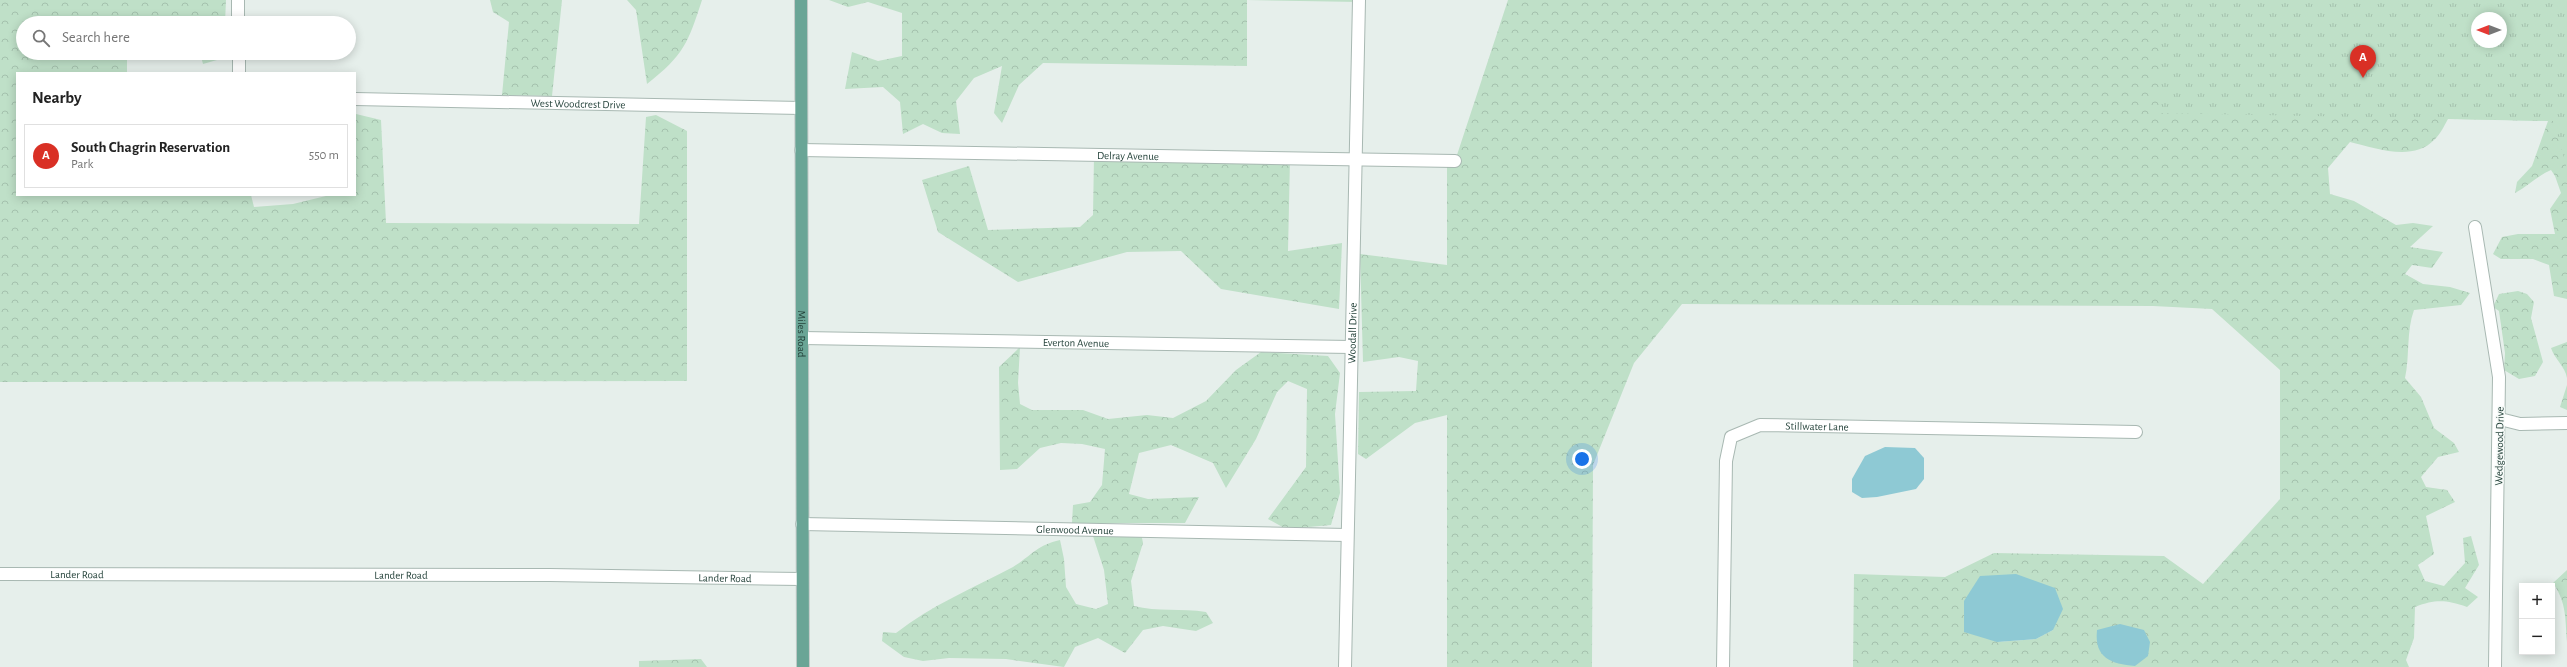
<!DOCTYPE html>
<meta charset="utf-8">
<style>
:root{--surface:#fff;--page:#f6f6f6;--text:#222;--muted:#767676;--line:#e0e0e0;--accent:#d93025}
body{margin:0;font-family:"Alegreya Sans",sans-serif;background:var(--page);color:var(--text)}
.controls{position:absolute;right:12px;bottom:12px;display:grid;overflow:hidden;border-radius:0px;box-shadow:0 2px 10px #0003}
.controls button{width:36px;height:36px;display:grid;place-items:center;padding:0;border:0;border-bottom:1px solid var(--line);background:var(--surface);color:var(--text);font:20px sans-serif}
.compass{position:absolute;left:2471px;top:12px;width:36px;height:36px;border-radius:50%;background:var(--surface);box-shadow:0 2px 10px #0003;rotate:270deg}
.you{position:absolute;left:1582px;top:459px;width:14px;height:14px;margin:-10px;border:3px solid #fff;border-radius:50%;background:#1a73e8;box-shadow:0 0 0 6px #1a73e833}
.badge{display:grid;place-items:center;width:26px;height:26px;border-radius:50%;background:var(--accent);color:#fff;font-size:13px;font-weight:700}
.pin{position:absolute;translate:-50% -33px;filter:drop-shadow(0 1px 2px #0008)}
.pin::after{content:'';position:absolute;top:21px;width:14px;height:12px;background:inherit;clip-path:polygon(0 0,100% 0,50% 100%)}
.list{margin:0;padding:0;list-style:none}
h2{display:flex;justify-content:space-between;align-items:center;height:52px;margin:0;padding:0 16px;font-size:17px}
h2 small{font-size:13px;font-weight:400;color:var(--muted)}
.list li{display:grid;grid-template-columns:26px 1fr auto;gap:12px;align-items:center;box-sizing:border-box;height:64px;margin:0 8px 8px;padding:0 8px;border:1px solid var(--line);border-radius:0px}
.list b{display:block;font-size:15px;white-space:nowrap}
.list p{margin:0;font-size:13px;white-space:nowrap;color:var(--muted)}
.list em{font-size:13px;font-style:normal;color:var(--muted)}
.icon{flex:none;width:22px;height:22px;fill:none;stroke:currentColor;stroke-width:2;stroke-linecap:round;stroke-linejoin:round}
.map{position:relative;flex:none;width:2567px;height:667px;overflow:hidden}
.search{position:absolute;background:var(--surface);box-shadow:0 2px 10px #0003;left:16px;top:16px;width:340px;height:44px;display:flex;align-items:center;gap:10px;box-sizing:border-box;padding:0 14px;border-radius:22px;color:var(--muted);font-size:15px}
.panel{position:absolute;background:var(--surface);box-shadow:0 2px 10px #0003;left:16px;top:72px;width:340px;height:124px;border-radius:0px}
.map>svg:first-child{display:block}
.forest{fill:url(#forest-crowns);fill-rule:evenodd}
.park{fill:url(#park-tufts);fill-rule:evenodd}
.water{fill:#8ec9d4}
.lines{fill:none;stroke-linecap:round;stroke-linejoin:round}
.minor-casing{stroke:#a8b8b2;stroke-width:14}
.major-casing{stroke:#c2cac8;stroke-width:14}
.minor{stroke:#fff;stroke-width:12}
.major{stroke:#6aa596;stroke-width:12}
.labels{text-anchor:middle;stroke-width:3;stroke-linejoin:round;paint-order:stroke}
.street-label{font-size:11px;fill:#24423a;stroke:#f7fbf9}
</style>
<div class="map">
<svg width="2567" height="667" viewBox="0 0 2567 667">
<defs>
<pattern id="forest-crowns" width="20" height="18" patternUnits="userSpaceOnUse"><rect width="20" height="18" fill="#bfe0c8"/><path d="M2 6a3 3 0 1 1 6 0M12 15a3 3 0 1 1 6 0" fill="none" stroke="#a4c1ad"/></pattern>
<pattern id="park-tufts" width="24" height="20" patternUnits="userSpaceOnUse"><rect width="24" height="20" fill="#bfe0c8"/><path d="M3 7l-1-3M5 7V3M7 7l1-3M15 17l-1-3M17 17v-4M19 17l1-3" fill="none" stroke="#a4c1ad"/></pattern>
</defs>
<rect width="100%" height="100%" fill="#e6efeb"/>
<g class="forest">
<polygon points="0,0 226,0 225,23 23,23 23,53 127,53 127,72 165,73 17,73 17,195 251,195 254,207 293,204 330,195 355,195 356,114 381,120 386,223 639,224 646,117 656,115 687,131 687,381 0,382"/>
<polygon points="490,0 562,0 552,96 502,95 509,22 493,12"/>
<path d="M627,0H702C688,43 684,55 647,84L636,10Z"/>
<polygon points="829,0 1359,0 1359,2 1247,0 1247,66 1043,63 1019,85 1002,123 994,113 1002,66 974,78 956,101 960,134 942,133 923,124 903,134 900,102 883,87 845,89 852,52 878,61 902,56 902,13 868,2 848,7"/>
<path d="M1508,0H2567V299L2554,296L2549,265L2533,259H2501L2493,254L2502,237L2518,234H2555L2550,209L2561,193L2555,176L2551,170C2537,176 2528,186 2515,193L2517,182L2532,166L2548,121L2448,119C2444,126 2440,135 2434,140C2413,162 2375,148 2350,142L2328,168L2330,194L2354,201L2396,225L2413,223L2433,226L2410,247L2443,252L2432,268L2412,265L2405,274L2423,284L2450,287L2470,293L2461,305L2414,310C2406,332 2410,356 2405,378L2421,397L2434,428L2454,443L2459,452L2438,457L2421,477L2426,487L2447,490L2455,502L2426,516L2434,554L2418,565L2425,581L2444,586L2465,563L2463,538L2471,536L2479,565L2465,588L2478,597L2467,607C2446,600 2436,599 2415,607L2414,638L2406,660L2409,667H1853L1854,574L1945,577L1994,553L2164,556L2203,584L2280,499V370L2212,309L2153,306L1682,304L1634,363L1593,465L1592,667H1447V415L1415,423L1366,459L1358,454L1359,392L1416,391L1418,361L1399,357L1363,362L1360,254L1447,265V161H1455ZM2477,18H2501V42H2477ZM2053,630L2036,639L1997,642Z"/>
<polygon points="200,53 219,53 217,60 203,64"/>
<polygon points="1094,156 1290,159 1288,251 1342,243 1339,309 1221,289 1181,251 1127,252 1018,282 938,232 922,180 969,166 988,230 1080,227 1093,215"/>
<polygon points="2518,291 2527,294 2534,302 2531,318 2543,362 2535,376 2519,379 2504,370 2505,353 2499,311 2493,307 2499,294"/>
<path d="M2567,342V378C2565,366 2555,360 2551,348Z"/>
<polygon points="1020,347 1018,383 1020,404 1032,410 1083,410 1108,419 1147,415 1173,418 1206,401 1236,370 1261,352 1328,356 1340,373 1335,414 1340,493 1331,525 1286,529 1268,519 1306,467 1307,389 1288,381 1277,392 1256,439 1226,488 1213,463 1171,445 1139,453 1129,494 1148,499 1199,497 1185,523 1072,523 1073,505 1090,502 1102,485 1105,449 1082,444 1061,443 1040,448 1017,469 1000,470 999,367"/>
<polygon points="2567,385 2567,410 2560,407"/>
<path d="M1141,533L1143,543L1131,581L1134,606C1157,612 1182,608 1206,612L1213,623L1196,631L1163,626L1143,630L1125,653L1098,638L1075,647L1064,667L1006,659L949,658L923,661L904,657L882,641L883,632L896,633C932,605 973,588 1013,567C1031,556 1037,545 1060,540L1064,559L1066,587L1076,604L1096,609L1108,604L1104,570L1093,536Z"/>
<path d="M2567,570V642C2565,618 2567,604 2553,583Z"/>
<polygon points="701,659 707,667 639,667 639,661"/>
</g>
<path class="park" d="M2161,0H2567V169L2554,121L2159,113ZM2477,18H2501V42H2477Z"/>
<g class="water">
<polygon points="1885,447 1915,448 1924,458 1924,479 1916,489 1877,497 1862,498 1852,492 1852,479 1865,456"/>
<polygon points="2016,574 2055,588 2063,609 2053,630 2036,639 1997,642 1964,632 1964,601 1980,576"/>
<path d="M2120,624L2144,630L2150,642L2148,656L2135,666C2111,664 2094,658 2097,630Z"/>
</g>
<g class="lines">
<defs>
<g id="minor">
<polyline points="238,0 238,23"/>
<polyline points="239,53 239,73"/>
<path id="s1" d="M355,99L801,108"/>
<path id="s2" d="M801,150L1455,161"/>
<polyline points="2475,227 2499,377 2495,667"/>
<path id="s3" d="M802,338L1351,347"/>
<polyline points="2500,419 2520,424 2567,423"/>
<path id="s4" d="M802,524L1347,535"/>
<path id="s5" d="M0,574L550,575L801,579"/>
<path id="s6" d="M1345,667L1359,0"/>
<path id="s7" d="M1723,667L1726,461L1731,437L1760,425L2136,432"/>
</g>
<g id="major">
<path id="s8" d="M801,0L803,667"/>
</g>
</defs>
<use href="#minor" class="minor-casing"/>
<use href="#major" class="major-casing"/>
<use href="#minor" class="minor"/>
<use href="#major" class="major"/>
</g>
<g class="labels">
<g class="street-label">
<text dy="4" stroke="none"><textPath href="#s1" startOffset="223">West Woodcrest Drive</textPath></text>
<text dy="4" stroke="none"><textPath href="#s2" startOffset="327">Delray Avenue</textPath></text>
<text dy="4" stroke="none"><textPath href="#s6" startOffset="334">Woodall Drive</textPath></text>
<text dy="4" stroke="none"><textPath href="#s8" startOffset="334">Miles Road</textPath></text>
<text dy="4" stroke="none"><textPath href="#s3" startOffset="274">Everton Avenue</textPath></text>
<text dy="4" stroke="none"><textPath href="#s7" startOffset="319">Stillwater Lane</textPath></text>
<text transform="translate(2499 446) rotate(-89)" y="4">Wedgewood Drive</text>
<text dy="4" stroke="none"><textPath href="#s4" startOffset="273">Glenwood Avenue</textPath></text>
<text dy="4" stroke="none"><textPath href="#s5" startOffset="77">Lander Road</textPath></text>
<text dy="4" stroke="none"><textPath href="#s5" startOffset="401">Lander Road</textPath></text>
<text dy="4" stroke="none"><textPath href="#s5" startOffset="725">Lander Road</textPath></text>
</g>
</g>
</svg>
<div class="controls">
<button>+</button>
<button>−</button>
</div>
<svg class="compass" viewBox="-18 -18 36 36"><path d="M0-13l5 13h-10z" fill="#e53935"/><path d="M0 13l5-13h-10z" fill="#767676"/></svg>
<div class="you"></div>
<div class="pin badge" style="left:2363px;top:78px">A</div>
<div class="search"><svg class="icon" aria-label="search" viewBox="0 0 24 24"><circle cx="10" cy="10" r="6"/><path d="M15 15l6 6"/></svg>Search here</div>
<section class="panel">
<h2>Nearby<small></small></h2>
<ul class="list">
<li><span class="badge">A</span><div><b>South Chagrin Reservation</b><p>Park</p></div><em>550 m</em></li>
</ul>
</section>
</div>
